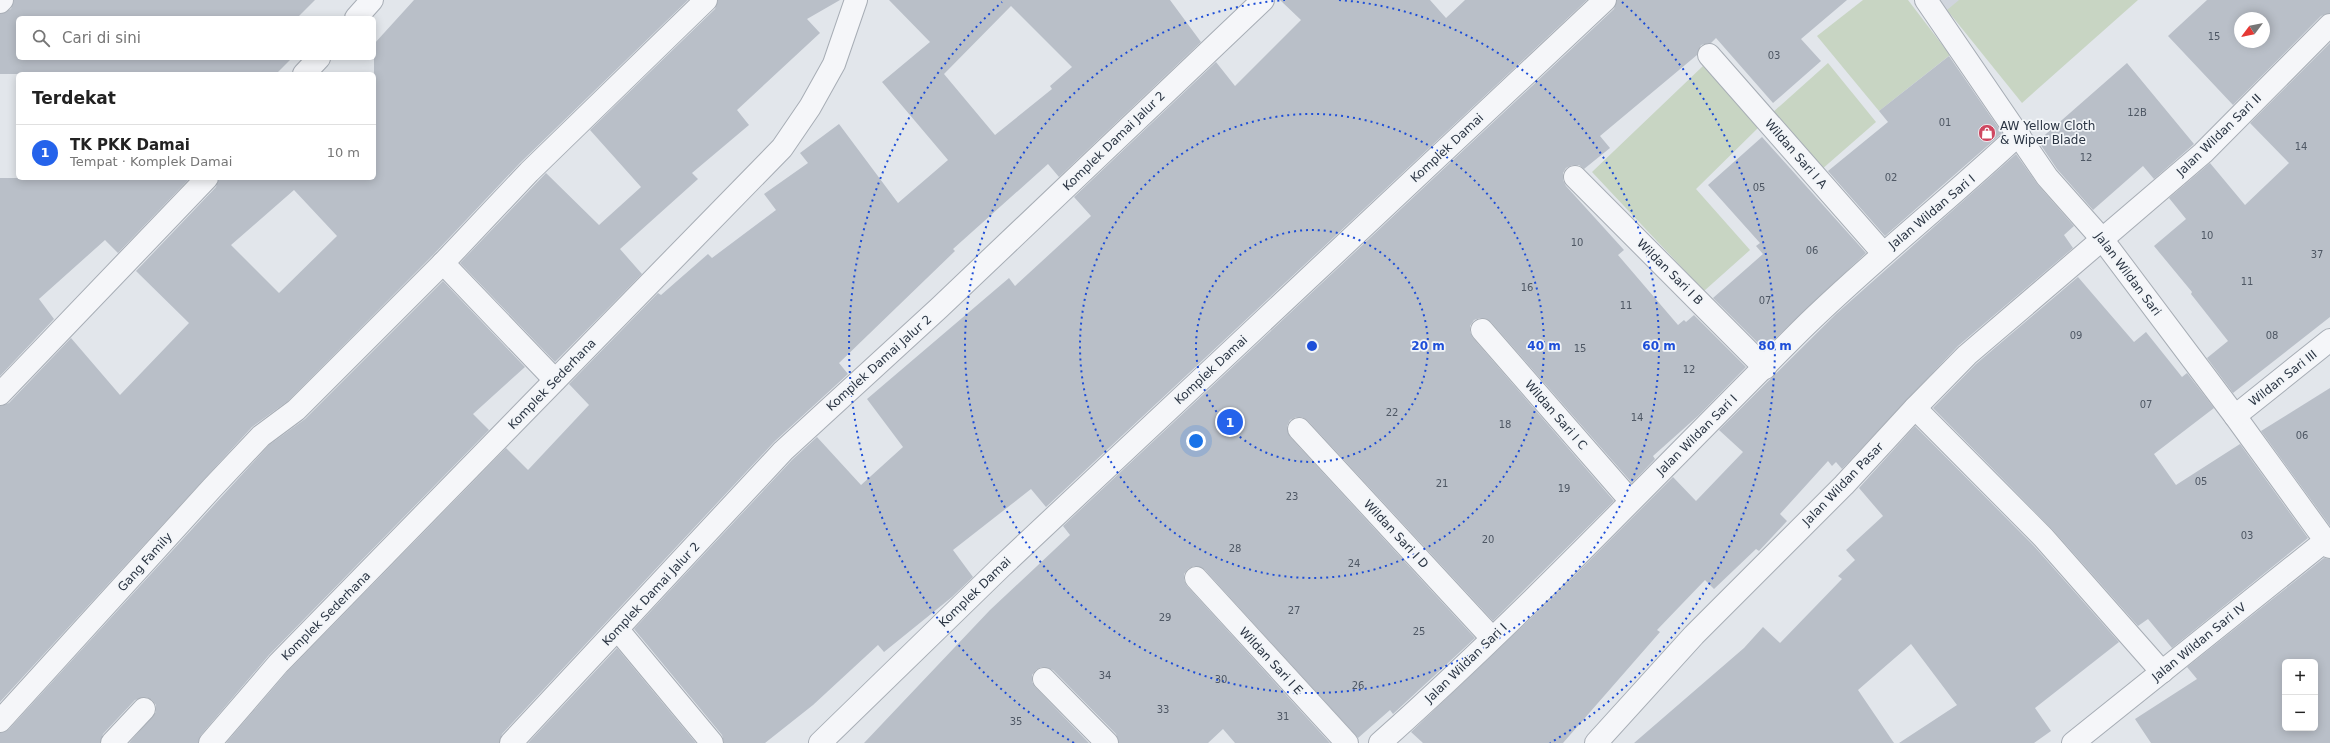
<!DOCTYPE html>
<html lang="id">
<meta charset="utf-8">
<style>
:root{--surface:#fff;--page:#f2f2f2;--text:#222;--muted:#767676;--line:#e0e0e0;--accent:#2563eb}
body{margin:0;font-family:"DejaVu Sans",sans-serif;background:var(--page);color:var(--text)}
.controls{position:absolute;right:12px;bottom:12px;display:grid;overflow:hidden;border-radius:6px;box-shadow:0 2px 10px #0003}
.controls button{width:36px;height:36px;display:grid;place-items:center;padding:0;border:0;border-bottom:1px solid var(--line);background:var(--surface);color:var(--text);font:20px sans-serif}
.compass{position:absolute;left:2234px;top:12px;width:36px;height:36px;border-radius:50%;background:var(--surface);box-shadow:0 2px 10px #0003;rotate:238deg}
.you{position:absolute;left:1196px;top:441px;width:14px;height:14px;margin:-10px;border:3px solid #fff;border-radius:50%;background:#1a73e8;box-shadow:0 0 0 6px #1a73e833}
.badge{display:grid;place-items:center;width:26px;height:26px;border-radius:50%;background:var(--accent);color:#fff;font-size:13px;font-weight:700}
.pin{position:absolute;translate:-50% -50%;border:2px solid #fff;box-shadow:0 1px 4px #0006}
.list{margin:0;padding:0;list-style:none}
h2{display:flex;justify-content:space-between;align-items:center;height:52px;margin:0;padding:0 16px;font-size:17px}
h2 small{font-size:13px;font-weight:400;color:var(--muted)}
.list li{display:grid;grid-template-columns:26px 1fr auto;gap:12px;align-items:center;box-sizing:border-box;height:56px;padding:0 16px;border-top:1px solid var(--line)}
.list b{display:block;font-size:15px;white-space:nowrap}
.list p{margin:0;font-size:13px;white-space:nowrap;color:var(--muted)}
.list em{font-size:13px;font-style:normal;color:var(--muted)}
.icon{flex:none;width:22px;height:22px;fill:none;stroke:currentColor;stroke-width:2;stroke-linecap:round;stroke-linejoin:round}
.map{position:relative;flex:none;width:2330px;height:743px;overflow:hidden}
.search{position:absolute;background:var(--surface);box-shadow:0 2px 10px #0003;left:16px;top:16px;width:360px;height:44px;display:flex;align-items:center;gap:10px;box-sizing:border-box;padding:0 14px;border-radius:6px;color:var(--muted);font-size:15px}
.panel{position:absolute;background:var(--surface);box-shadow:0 2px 10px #0003;left:16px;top:72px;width:360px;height:108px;border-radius:6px}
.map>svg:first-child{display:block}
.built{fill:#d0d5dd}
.green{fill:#c8d5c3}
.building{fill:#b9bfc8;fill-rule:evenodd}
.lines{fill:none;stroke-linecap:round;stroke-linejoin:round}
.street-casing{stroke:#a7adb5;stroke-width:24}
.street{stroke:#f5f6f9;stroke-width:22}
.ring{fill:none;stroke:#1d4ed8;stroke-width:2;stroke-dasharray:2 4}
.labels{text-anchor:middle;stroke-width:3.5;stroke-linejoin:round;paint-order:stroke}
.number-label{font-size:10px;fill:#4e5764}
.poi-label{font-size:12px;fill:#2a3443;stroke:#f2f5f8;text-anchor:start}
.street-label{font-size:12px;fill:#2a3443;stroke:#f2f5f8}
.centre{fill:#1d4ed8;stroke:#f2f5f8;stroke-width:2}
.ring-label{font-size:12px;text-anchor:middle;font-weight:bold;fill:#1d4ed8;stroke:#f2f5f8;stroke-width:3.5;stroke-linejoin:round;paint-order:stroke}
</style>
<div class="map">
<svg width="2330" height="743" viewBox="0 0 2330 743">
<rect width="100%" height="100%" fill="#e2e6eb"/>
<polygon class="built" points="1938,0 1968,0 1949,17"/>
<g class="green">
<polygon points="1863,0 1908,0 1950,55 1879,111 1817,36"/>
<polygon points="1959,0 2138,0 2022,103 1947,10"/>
<polygon points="1828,63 1876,122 1821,170 1772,113"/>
<polygon points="1703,66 1759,127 1696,189 1750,250 1704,291 1592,172"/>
</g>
<g class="building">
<polygon points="14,0 315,0 299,16 300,18 18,18 18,58 292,58 276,74 0,74 0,14 11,9"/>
<path d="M414,0H688L520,163L434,254L288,401L252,427L0,702V406L9,403L71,338L120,395L189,323L136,271L216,187L219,178H374V44ZM294,190L337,236L279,293L231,245Z"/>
<polygon points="718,0 840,0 807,19 820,33 737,110 749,125 692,173 698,179 620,249 642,274 555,362 460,263 546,173 599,225 641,187 590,130 715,9"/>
<path d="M889,0H1170L1201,42L1059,177L1048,164L953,249L955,251L839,363L848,374L774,442L502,734L499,743H226L287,672L506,448L528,470L589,405L569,384L658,293L661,295L708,254L712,258L776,210L764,194L808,163L800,153L839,124L898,203L948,160L882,82L930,42ZM1011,6L1072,67L1050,86L1052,89L995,135L944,74Z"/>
<polygon points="1280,0 1430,0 1446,18 1465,0 1587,0 1046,507 1031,489 953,550 973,577 952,597 884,652 878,645 813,705 765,743 724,743 722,735 634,629 792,460 817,437 861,485 903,447 867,399 1009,278 1015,286 1091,216 1074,197 1216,62 1235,86 1301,20"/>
<polygon points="1617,0 1847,0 1801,39 1821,61 1773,103 1716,38 1711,43 1701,45 1697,55 1600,136 1610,148 1584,169 1579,165 1572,165 1566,168 1563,173 1563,180 1566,186 1624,250 1618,255 1678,325 1684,320 1686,322 1694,315 1746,367 1699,415 1653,456 1655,459 1632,483 1491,322 1480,318 1474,320 1470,326 1470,332 1473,338 1614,501 1532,582 1493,621 1308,421 1302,417 1296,417 1290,420 1287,426 1290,437 1475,638 1393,714 1390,710 1358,738 1205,570 1194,566 1188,569 1184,574 1184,580 1187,586 1330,743 1235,743 1223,729 1208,743 1119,743 1116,734 1053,670 1041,667 1036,670 1032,675 1032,682 1035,687 1089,743 864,743 990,610 1070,535 1063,526 1614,9"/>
<path d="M2207,0H2330V13L2321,16L2233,105L2168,36ZM2240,18H2264V42H2240Z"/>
<polygon points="2330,43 2330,317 2233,393 2207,358 2228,341 2191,294 2192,292 2154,246 2186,219 2169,198 2210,163 2245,205 2289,163 2250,123"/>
<polygon points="1949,56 2002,133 1885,236 1828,171 1888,122 1879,111"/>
<polygon points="2127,63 2194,144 2154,179 2143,166 2093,210 2057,169 2038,141"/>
<polygon points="1762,137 1866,253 1764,349 1713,298 1763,254 1756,246 1760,243 1708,185"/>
<polygon points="2016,154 2038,185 2074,226 2064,235 2073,248 1958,346 1842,469 1836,462 1832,466 1828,461 1780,514 1787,521 1759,551 1756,549 1714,589 1705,580 1657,630 1660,632 1563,743 1423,743 1411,732 1550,600 1673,477 1696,501 1743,452 1719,430 1836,314"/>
<polygon points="0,178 190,178 118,253 105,240 39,299 54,319 0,376"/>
<polygon points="2078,277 2134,342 2146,332 2182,377 2187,373 2214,408 2154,454 2176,485 2240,444 2308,538 2172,648 2148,619 2138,626 2052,529 1933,408 1976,364"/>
<polygon points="443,281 525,367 473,414 489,430 269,655 201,735 198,743 129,743 156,712 156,705 152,700 146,697 135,700 103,734 100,743 0,743 0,733 9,729 269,445 305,419"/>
<polygon points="2330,388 2330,526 2261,431"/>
<polygon points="1915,426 2034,546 2119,642 2035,708 2051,731 2034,743 1899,743 1957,705 1911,644 1858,690 1894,743 1634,743 1744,648 1763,627 1780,643 1842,579 1838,576 1855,560 1846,550 1883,516 1859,488"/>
<path d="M2324,558L2330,559V743H2151L2135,719L2197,679L2187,667ZM2285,662H2315V728H2285Z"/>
<polygon points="617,648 696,743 528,743"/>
</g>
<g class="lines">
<defs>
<g id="street">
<polyline points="1926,0 2047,177 2102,239 2235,416 2330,547"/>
<polyline points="0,2 2,0"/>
<polyline points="356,18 372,0"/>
<polyline points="1709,55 1883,253"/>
<polyline points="304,74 319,58"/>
<polyline points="1575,177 1765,368"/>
<polyline points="443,263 555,380"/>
<polyline points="1482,330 1630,500"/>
<polyline points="0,394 207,178"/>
<polyline points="1915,408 2043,537 2162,672"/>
<polyline points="2235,416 2330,340"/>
<polyline points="1299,429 1492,638"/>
<polyline points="1196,578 1347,743"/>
<polyline points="618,630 712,743"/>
<polyline points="1044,679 1107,743"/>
<polyline points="0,721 212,488 261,436 296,410 443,263 529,172 706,0"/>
<polyline points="112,743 144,709"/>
<polyline points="210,743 278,664 782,148 810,107 834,64 856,0"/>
<polyline points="511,743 783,451 939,308 1263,0"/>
<polyline points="820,743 1001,567 1605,0"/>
<path d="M1380,743C1527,612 1662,468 1801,330C1871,261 1948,201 2019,134"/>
<polyline points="1596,743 1694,635 1844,485 1915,408 1967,355 2203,153 2330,25"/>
<polyline points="2073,743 2325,541"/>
</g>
</defs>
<use href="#street" class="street-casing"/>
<use href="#street" class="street"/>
</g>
<g class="ring">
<circle cx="1312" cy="346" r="116"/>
<circle cx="1312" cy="346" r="232"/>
<path d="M1339 0A347 347 0 1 1 1285 0"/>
<path d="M1074 743A463 463 0 0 1 1002 2M1622 2A463 463 0 0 1 1550 743"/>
</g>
<defs>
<symbol id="shop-disc" viewBox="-11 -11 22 22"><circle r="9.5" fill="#cf4861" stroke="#f2f5f8"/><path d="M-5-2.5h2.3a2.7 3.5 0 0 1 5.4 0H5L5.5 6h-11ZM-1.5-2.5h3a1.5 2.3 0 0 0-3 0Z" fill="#fff"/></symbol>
</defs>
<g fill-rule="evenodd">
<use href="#shop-disc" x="1977" y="123" width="20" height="20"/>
</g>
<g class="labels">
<g class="number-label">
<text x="2214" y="40">15</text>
<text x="1774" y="59">03</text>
<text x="2137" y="116">12B</text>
<text x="1945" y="126">01</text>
<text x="2301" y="150">14</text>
<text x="2086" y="161">12</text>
<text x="1891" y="181">02</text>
<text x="1759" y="191">05</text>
<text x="2207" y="239">10</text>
<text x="1577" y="246">10</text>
<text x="1812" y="254">06</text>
<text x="2317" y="258">37</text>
<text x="2247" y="285">11</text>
<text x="1527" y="291">16</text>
<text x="1765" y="304">07</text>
<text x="1626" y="309">11</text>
<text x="2076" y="339">09</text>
<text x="2272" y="339">08</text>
<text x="1580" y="352">15</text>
<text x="1689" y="373">12</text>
<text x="2146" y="408">07</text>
<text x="1392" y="416">22</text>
<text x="1637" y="421">14</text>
<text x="1505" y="428">18</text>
<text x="2302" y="439">06</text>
<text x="2201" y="485">05</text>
<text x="1442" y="487">21</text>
<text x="1564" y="492">19</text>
<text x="1292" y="500">23</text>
<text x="2247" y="539">03</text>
<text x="1488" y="543">20</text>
<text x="1235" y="552">28</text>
<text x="1354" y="567">24</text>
<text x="1294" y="614">27</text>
<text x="1165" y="621">29</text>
<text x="1419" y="635">25</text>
<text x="1105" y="679">34</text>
<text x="1221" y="683">30</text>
<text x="1358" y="689">26</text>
<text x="1163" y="713">33</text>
<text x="1283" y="720">31</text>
<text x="1016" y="725">35</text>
</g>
<g class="poi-label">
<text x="2000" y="130">AW Yellow Cloth<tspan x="2000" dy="14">&amp; Wiper Blade</tspan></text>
</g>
<g class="street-label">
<text transform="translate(2219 135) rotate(-44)" y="4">Jalan Wildan Sari II</text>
<text transform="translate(1114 141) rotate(-44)" y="4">Komplek Damai Jalur 2</text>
<text transform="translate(1447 148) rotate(-43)" y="4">Komplek Damai</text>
<text transform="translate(1796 154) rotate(49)" y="4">Wildan Sari I A</text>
<text transform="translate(1932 212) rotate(-40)" y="4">Jalan Wildan Sari I</text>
<text transform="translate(1670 272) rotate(45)" y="4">Wildan Sari I B</text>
<text transform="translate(2128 274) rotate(53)" y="4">Jalan Wildan Sari</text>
<text transform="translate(879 363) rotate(-42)" y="4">Komplek Damai Jalur 2</text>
<text transform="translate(1211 370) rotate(-43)" y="4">Komplek Damai</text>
<text transform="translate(2283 378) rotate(-38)" y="4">Wildan Sari III</text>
<text transform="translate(552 384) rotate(-46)" y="4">Komplek Sederhana</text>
<text transform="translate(1556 415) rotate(49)" y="4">Wildan Sari I C</text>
<text transform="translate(1697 435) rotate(-45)" y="4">Jalan Wildan Sari I</text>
<text transform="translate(1843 484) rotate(-46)" y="4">Jalan Wildan Pasar</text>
<text transform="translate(1396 534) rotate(47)" y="4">Wildan Sari I D</text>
<text transform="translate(145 562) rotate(-48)" y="4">Gang Family</text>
<text transform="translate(975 592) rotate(-44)" y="4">Komplek Damai</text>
<text transform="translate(651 594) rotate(-47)" y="4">Komplek Damai Jalur 2</text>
<text transform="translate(326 616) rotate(-45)" y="4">Komplek Sederhana</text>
<text transform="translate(2199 642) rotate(-39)" y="4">Jalan Wildan Sari IV</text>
<text transform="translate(1271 661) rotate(47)" y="4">Wildan Sari I E</text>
<text transform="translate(1466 663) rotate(-44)" y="4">Jalan Wildan Sari I</text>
</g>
</g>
<circle cx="1312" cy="346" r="6" class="centre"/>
<g class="ring-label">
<text x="1428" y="350">20 m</text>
<text x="1544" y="350">40 m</text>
<text x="1659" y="350">60 m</text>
<text x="1775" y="350">80 m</text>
</g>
</svg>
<div class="controls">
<button>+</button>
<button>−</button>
</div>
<svg class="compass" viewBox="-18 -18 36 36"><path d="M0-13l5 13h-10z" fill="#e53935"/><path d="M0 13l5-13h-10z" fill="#767676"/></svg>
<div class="you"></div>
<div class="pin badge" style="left:1230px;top:422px">1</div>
<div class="search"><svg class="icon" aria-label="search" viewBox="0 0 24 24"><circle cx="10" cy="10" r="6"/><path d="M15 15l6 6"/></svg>Cari di sini</div>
<section class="panel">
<h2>Terdekat<small></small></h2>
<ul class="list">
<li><span class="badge">1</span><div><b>TK PKK Damai</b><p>Tempat · Komplek Damai</p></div><em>10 m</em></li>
</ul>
</section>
</div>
